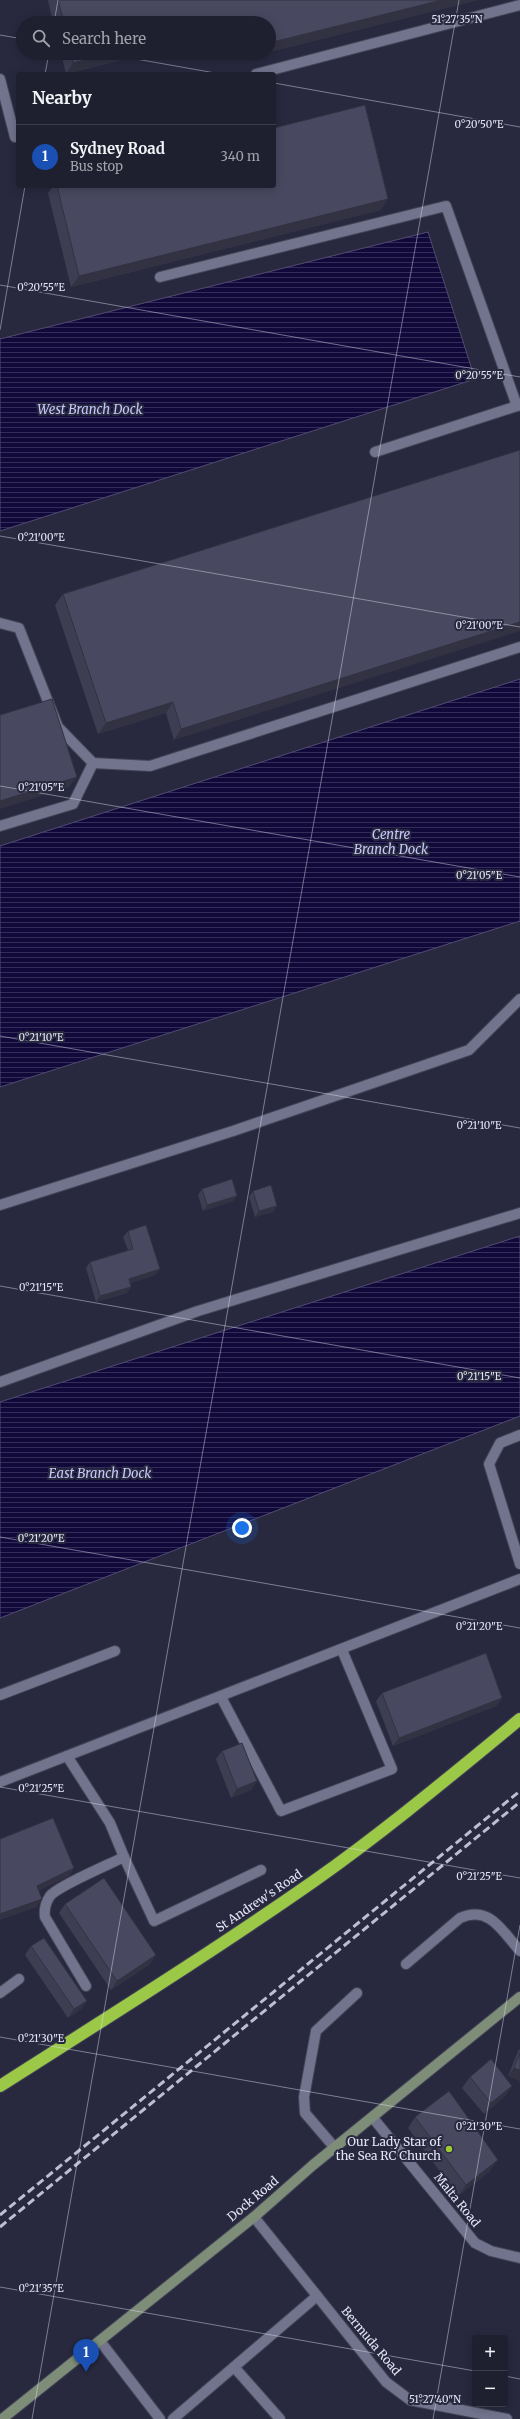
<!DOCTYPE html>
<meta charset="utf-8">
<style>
:root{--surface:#1e1f2f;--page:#2b2c3b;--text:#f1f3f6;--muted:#a1a2aa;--line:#3c3d4b;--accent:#9acb35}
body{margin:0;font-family:Merriweather,serif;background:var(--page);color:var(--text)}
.controls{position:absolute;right:12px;bottom:12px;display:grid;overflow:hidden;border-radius:4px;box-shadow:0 2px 10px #0003}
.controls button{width:36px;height:36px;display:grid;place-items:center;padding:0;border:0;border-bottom:1px solid var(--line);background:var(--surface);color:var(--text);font:20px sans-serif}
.you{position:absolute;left:242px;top:1528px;width:14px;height:14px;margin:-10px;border:3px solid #fff;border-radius:50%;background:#1a73e8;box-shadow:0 0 0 6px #1a73e833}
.badge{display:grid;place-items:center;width:26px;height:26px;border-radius:50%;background:var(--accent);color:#fff;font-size:13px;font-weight:700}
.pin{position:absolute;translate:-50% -33px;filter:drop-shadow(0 1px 2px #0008)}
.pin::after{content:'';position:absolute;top:21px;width:14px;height:12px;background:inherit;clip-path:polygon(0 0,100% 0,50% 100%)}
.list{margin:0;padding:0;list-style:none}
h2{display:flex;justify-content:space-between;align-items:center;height:52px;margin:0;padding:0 16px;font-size:17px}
h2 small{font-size:13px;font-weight:400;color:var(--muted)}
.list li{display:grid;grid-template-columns:26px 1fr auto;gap:12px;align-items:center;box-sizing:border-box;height:64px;padding:0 16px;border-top:1px solid var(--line)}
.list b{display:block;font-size:15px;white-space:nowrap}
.list p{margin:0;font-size:13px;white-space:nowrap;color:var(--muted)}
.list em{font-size:13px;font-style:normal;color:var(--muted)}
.icon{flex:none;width:22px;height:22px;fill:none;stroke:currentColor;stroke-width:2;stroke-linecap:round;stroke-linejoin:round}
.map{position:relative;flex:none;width:520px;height:2419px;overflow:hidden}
.search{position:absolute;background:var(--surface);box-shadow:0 2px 10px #0003;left:16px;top:16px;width:260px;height:44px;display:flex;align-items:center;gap:10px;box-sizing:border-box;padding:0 14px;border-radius:22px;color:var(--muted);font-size:15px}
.panel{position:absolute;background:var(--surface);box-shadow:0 2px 10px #0003;left:16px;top:72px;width:260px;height:116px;border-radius:4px}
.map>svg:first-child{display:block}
.water{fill:url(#water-rules);stroke:#514b72}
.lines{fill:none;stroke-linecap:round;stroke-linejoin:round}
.lane-casing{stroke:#434456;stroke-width:12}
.street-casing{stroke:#434456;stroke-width:12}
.secondary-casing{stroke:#434456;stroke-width:12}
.highway-casing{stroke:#434456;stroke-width:14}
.lane{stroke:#72738d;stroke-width:10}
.street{stroke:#72738d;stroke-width:10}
.secondary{stroke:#7e8d78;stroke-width:10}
.highway{stroke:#9bc947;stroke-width:12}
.rail{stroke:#bdbecf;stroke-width:3;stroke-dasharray:8 4;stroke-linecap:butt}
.wall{fill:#3e3e53}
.shaded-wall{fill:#323243}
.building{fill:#484860;stroke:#323243}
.ticks{fill:none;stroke:#e3e4f3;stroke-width:1;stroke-opacity:0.45}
.poi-dot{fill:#9acb35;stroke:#28293f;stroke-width:1.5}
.labels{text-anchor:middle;stroke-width:4;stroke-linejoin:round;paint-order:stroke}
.street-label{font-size:12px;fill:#e3e4f3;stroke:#28293f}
.poi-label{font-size:12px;fill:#e3e4f3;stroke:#28293f;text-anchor:end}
.water-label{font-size:13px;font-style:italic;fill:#c6c8fc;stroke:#28293f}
.ticks-label{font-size:10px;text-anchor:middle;fill:#e3e4f3;stroke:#28293f;stroke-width:4;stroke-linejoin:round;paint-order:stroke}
</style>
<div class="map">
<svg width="520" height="2419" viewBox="0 0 520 2419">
<defs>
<pattern id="water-rules" width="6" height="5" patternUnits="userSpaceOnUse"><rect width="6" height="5" fill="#12093b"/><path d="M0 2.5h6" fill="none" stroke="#342d58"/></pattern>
</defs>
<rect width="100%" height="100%" fill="#28293f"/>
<g class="water">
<polygon points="428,232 475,379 0,531 0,339"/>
<polygon points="520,679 520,921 0,1087 0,846"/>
<polygon points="520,1236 520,1416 0,1618 0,1402"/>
</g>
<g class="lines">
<defs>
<g id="lane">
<polyline points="256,74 520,5"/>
<polyline points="0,79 15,137 18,136"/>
<polyline points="160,277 446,206 517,406 520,405"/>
<polyline points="375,452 517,406"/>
<polyline points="0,623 19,628 58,727 93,763 150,766 520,647"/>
<polyline points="0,826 73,804 93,763"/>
<polyline points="0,1205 233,1131 469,1050 520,999"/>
<polyline points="0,1382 198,1311 520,1213"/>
<polyline points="520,1435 500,1443 489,1464 520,1564"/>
<polyline points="0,1695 115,1651"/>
<polyline points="221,1697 281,1811 392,1769 342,1650"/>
<path d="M67,1756L110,1823L124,1857C110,1864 58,1886 50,1896C46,1902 44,1910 45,1917L86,1986"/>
<polyline points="124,1857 154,1921 261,1870"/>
<path d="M406,1964L460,1918C490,1905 502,1931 520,1951"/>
<polyline points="0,1993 19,1979"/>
<polyline points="335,2148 305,2113 304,2097 316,2031 357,1993"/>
<polyline points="234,2367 280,2419"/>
<polyline points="173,2419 317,2296"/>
</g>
<g id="street">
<polyline points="0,1782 520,1579"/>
<polyline points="373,2118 475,2243 491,2251 520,2258"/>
<polyline points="254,2217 386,2382 410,2400 507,2419"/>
<polyline points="100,2341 160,2419"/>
</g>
<polyline id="secondary" points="2,2419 254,2217 313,2165 520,1997"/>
<path id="highway" d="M0,2086C105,2019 211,1953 314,1881C385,1831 453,1774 520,1719"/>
</defs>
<use href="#lane" class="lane-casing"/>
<use href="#street" class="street-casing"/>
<use href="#secondary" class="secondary-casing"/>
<use href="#highway" class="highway-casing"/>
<use href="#lane" class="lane"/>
<use href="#street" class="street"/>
<use href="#secondary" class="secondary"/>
<use href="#highway" class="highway"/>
<g class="rail">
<polyline points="0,2215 520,1791"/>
<polyline points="0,2227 520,1802"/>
</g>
</g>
<g class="wall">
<polygon points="48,0 478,0 269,52 269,23 53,23"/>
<polygon points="61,53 150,53 66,74"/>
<polygon points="239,53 266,53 240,59"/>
<polygon points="53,186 274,186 381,210 71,287 48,193"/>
<polygon points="520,450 174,740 166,713 98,734 55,605 63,594"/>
<polygon points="202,1189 237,1196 233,1201 203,1211 198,1195"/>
<polygon points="253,1191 277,1206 273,1212 255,1217 249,1197"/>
<polygon points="128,1231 160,1269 155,1275 130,1283 131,1287 127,1293 96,1302 86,1268 90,1262 128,1250 123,1237"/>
<polygon points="382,1693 502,1698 496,1706 393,1746 376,1701"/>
<polygon points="222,1751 257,1781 251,1790 231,1798 216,1759"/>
<polygon points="65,1904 150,1964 111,1990 59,1913"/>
<polygon points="31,1946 87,2001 81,2009 68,2018 25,1955"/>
<polygon points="520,2049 520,2081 508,2076 518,2051"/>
<polygon points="470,2077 512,2086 505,2096 484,2114 462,2088"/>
<polygon points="415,2117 490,2171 458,2196 408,2128"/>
</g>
<g class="shaded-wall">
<polygon points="442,0 478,0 269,52 269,43"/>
<polygon points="114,53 150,53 66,74 73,63"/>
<polygon points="245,53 266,53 240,59"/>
<polygon points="388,199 381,210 71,287 79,276"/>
<polygon points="520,622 520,631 174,740 181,729"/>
<polygon points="173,702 166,713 98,734 106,723"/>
<polygon points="77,777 69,787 0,809 0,801"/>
<polygon points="237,1196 233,1201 203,1211 207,1205"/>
<polygon points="277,1206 273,1212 255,1217 259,1211"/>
<polygon points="160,1269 155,1275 125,1285 129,1279"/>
<polygon points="131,1287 127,1293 96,1302 100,1296"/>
<polygon points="502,1698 496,1706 393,1746 399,1738"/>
<polygon points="257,1781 251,1790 231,1798 237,1789"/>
<polygon points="74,1868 69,1876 32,1894 37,1886"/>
<polygon points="42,1899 37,1907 0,1920 0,1914"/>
<polygon points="156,1955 150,1964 111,1990 117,1981"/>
<polygon points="87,2001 81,2009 68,2018 74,2009"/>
<polygon points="514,2068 520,2070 520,2081 508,2076"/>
<polygon points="512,2086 505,2096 484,2114 491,2103"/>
<polygon points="498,2160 490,2171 458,2196 466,2185"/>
</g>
<g class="building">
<polygon points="58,0 442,0 269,43 269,23 242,23 241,21 235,23 64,23"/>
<polygon points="71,53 114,53 73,63"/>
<polygon points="365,105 388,199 79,276 57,186 274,186 274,128"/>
<polygon points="520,450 520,622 181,729 173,702 106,723 63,594"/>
<polygon points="52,699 77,777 0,801 0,715"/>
<polygon points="232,1179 237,1196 207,1205 202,1189"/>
<polygon points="271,1185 277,1206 259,1211 253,1191"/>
<polygon points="146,1225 160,1269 129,1279 131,1287 100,1296 90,1262 133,1249 128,1231"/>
<polygon points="486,1653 502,1698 399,1738 382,1693"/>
<polygon points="242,1743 257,1781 237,1789 222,1751"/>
<polygon points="53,1818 74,1868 37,1886 42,1899 0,1914 0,1839"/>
<polygon points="104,1878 156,1955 117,1981 65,1904"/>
<polygon points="44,1938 87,2001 74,2009 31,1946"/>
<polygon points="520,2053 520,2070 514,2068"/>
<polygon points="491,2059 512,2086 491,2103 470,2077"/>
<polygon points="449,2091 498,2160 466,2185 415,2117"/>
</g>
<path class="ticks" d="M54,23L58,0M0,35L23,39M102,53L221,74M45,74L49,53M274,83L520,127M0,285L520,377M0,330L25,186M0,536L520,627M0,786L520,877M0,1036L520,1128M0,1286L520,1378M0,1537L520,1628M0,1787L520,1878M0,2037L520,2129M0,2287L475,2371M505,2376L520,2379M32,2419L459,0M433,2419L520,1925"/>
<circle class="poi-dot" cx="449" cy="2149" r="4"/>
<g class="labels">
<g class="street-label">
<text transform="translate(259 1901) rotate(-34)" y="4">St Andrew's Road</text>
<text transform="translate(253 2199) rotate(-40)" y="4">Dock Road</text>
<text transform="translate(457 2200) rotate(51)" y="4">Malta Road</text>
<text transform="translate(371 2341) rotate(50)" y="4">Bermuda Road</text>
</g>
<g class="poi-label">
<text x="441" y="2146">Our Lady Star of<tspan x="441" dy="14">the Sea RC Church</tspan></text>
</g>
<g class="water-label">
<text x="90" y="414">West Branch Dock</text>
<text x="391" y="839">Centre<tspan x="391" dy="15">Branch Dock</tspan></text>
<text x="100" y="1478">East Branch Dock</text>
</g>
</g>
<g class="ticks-label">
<text x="457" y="23">51°27'35"N</text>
<text x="479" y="128">0°20'50"E</text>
<text x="41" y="291">0°20'55"E</text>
<text x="479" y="379">0°20'55"E</text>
<text x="41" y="541">0°21'00"E</text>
<text x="479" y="629">0°21'00"E</text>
<text x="41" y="791">0°21'05"E</text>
<text x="479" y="879">0°21'05"E</text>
<text x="41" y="1041">0°21'10"E</text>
<text x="479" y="1129">0°21'10"E</text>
<text x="41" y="1291">0°21'15"E</text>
<text x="479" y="1380">0°21'15"E</text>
<text x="41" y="1542">0°21'20"E</text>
<text x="479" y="1630">0°21'20"E</text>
<text x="41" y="1792">0°21'25"E</text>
<text x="479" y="1880">0°21'25"E</text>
<text x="41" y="2042">0°21'30"E</text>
<text x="479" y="2130">0°21'30"E</text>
<text x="41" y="2292">0°21'35"E</text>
<text x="435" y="2403">51°27'40"N</text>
</g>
</svg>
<div class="controls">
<button>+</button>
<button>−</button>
</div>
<div class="you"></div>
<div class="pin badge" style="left:86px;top:2372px;background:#1a4fb4">1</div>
<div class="search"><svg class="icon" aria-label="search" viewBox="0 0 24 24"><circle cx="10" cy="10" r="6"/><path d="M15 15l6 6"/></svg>Search here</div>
<section class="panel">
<h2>Nearby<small></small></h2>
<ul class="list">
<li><span class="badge" style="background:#1a4fb4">1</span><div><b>Sydney Road</b><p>Bus stop</p></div><em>340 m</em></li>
</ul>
</section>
</div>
